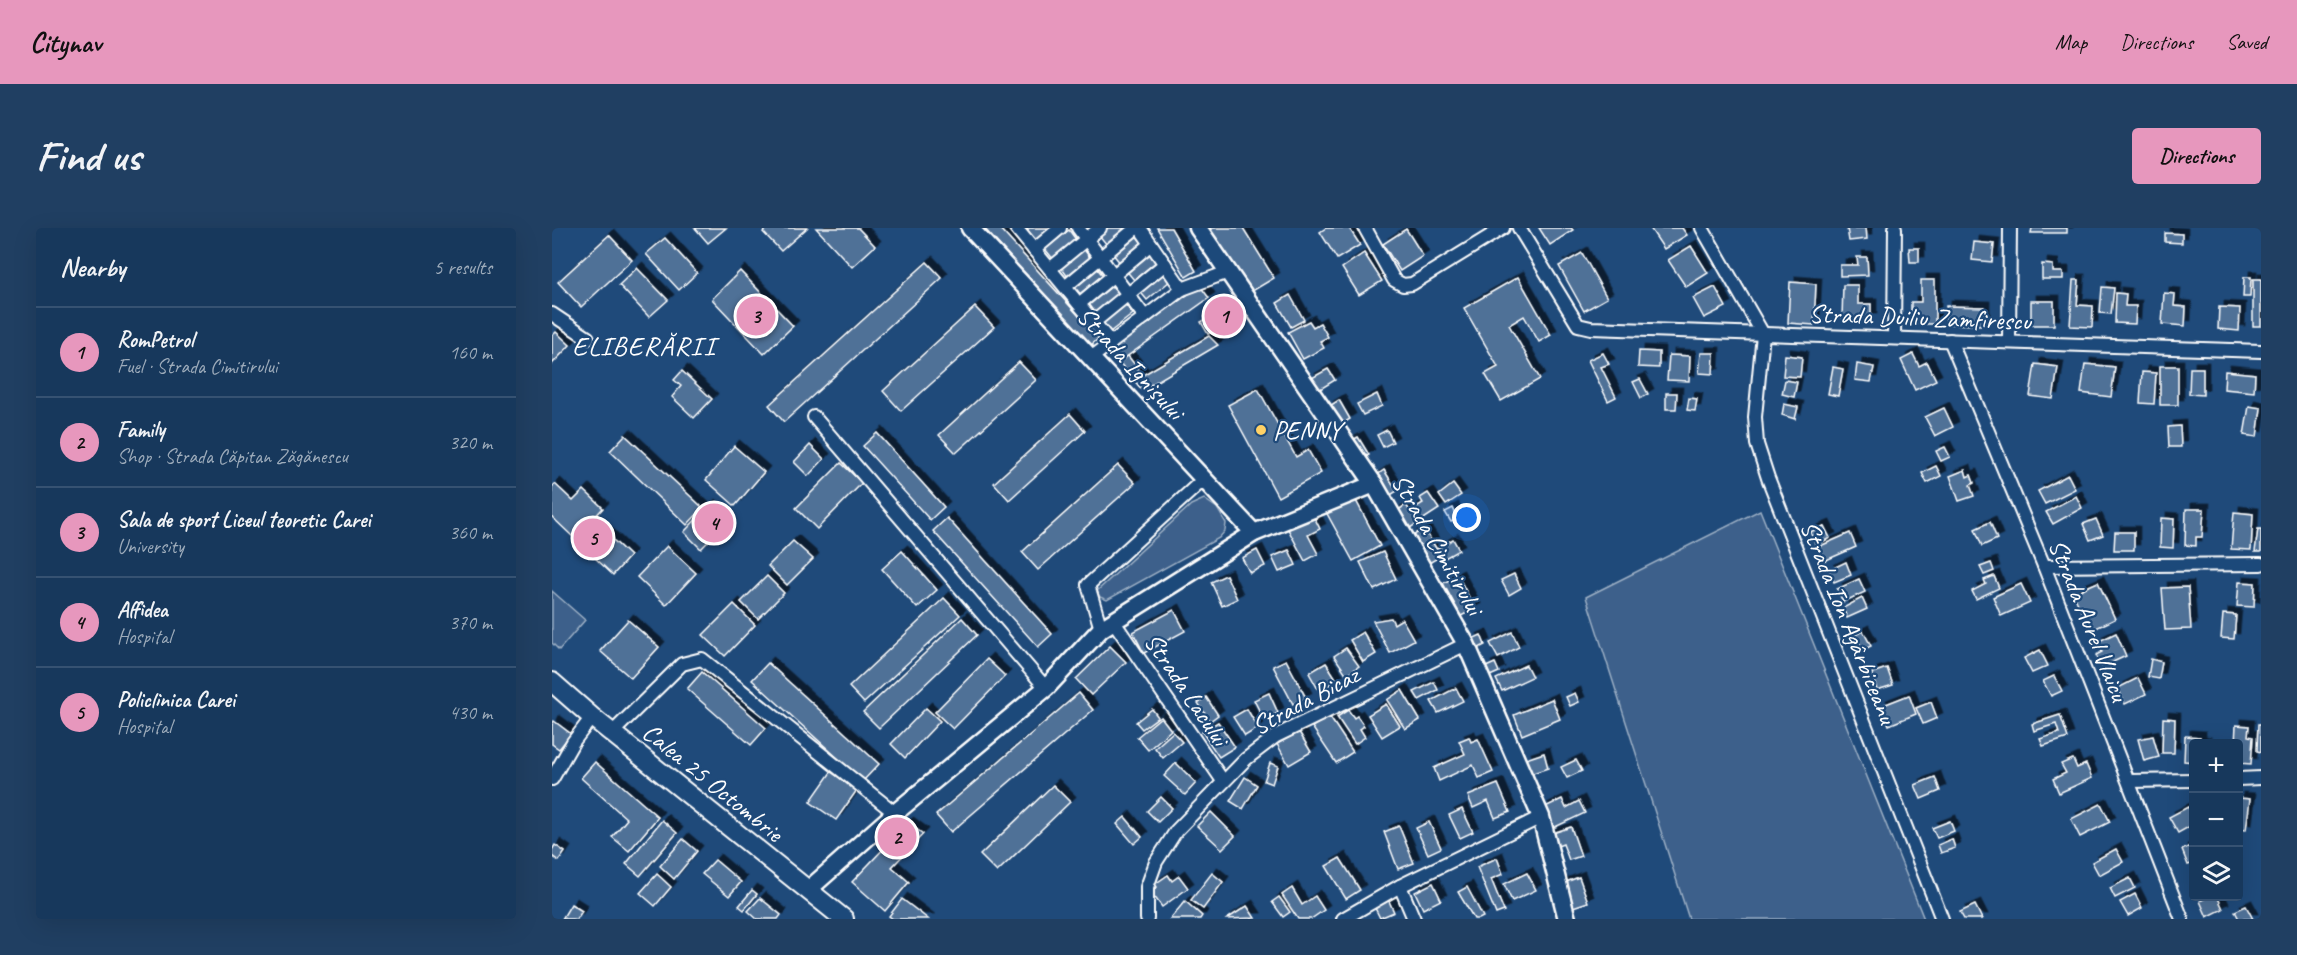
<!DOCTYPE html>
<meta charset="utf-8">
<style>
:root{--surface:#17385c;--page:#203f62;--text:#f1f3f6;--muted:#9eacbb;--line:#365272;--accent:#e797bd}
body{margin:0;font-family:Caveat,sans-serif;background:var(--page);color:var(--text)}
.controls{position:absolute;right:18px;bottom:18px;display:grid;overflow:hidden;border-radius:6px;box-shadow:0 6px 24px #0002}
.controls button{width:54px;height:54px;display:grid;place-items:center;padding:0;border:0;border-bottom:2px solid var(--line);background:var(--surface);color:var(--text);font:30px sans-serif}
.you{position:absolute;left:915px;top:290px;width:21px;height:21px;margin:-15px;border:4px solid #fff;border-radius:50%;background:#1a73e8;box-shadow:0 0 0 9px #1a73e833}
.badge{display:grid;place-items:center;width:39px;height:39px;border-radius:50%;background:var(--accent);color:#111;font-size:20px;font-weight:700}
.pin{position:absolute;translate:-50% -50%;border:3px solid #fff;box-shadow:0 2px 6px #0006}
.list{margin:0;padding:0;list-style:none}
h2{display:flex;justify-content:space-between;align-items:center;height:78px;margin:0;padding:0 24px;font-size:26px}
h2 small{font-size:20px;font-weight:400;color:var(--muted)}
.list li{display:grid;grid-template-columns:39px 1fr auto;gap:18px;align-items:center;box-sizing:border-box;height:90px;padding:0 24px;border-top:2px solid var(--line)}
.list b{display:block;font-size:22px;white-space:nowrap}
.list p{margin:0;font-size:20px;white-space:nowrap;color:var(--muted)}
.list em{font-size:20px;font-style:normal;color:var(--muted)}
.icon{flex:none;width:33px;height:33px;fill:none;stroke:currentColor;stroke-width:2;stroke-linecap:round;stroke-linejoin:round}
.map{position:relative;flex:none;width:1709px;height:691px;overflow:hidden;border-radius:6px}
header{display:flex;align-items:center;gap:36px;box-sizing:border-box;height:84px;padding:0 30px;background:var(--accent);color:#111}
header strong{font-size:28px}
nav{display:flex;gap:33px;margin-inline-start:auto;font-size:21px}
.intro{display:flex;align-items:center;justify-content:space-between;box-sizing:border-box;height:144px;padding:0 36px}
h1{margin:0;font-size:42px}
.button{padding:15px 27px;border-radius:6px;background:var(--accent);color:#111;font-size:21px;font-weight:700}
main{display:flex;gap:36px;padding:0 36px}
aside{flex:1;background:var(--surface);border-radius:6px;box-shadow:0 6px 24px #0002}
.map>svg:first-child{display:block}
.green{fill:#3c618b;stroke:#9eb0c5;stroke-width:1.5}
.building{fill:#507197;stroke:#fff;stroke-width:1.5;filter:url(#shadow)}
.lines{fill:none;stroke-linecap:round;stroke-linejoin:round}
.street-casing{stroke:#fff;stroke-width:16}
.secondary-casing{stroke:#fff;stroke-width:21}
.primary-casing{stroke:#fff;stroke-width:22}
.street{stroke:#1f4a7a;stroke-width:12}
.secondary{stroke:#1f4a7a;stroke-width:16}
.primary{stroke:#1f4a7a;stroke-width:18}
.poi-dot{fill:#ffd166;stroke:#1f4a7a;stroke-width:2}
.labels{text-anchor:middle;stroke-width:4.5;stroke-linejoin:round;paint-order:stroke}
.street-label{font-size:26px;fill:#fff;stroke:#1f4a7a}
.poi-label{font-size:26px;fill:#fff;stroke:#1f4a7a;text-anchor:start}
.neighbourhood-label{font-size:27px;letter-spacing:1.5px;fill:#fff;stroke:#1f4a7a}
</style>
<header>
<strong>Citynav</strong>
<nav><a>Map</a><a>Directions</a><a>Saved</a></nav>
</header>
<div class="intro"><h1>Find us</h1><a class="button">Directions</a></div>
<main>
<aside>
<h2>Nearby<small>5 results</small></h2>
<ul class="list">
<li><span class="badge">1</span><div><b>RomPetrol</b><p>Fuel · Strada Cimitirului</p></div><em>160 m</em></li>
<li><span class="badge">2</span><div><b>Family</b><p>Shop · Strada Căpitan Zăgănescu</p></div><em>320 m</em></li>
<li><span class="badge">3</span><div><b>Sala de sport Liceul teoretic Carei</b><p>University</p></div><em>360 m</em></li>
<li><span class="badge">4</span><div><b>Affidea</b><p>Hospital</p></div><em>370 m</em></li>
<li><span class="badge">5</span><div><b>Policlinica Carei</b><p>Hospital</p></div><em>430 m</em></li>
</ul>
</aside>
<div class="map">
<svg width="1709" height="691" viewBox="0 0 1709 691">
<defs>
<filter id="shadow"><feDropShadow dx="5.5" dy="-5.5" stdDeviation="0" flood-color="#0009"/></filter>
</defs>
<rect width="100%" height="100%" fill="#1f4a7a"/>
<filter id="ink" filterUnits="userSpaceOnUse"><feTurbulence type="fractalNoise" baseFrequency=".0167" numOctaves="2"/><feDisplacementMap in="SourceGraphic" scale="12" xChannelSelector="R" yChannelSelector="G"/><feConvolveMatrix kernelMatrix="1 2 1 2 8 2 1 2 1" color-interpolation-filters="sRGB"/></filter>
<g filter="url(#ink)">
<g class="green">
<polygon points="652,271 665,280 674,295 673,303 667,310 555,372 548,369 545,363 639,277"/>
<polygon points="1208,282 1372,691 1137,691 1034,369"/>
<polygon points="0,363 33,392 7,422 0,415"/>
</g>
<g class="building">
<polygon points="143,0 174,0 156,15"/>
<polygon points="216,0 255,0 229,23 211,4"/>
<polygon points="264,0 306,0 323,18 300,39"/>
<polygon points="432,0 447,0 547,110 538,118"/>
<polygon points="474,0 500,0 485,13"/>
<polygon points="554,0 576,0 555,17 546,6"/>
<polygon points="605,0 619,0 644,43 634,49"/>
<polygon points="657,0 691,0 722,50 697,65"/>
<polygon points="774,0 797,0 808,17 785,31 768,4"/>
<polygon points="987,0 1019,0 1021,2 998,17"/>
<polygon points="1098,0 1130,0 1135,7 1112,21"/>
<polygon points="1295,0 1314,0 1315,11 1297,13"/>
<polygon points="1480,0 1515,0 1515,5 1479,5"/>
<polygon points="854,1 871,28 848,43 831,16"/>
<polygon points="517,2 525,13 502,32 493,21"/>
<polygon points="1613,5 1630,6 1630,15 1613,14"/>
<polygon points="583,6 592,17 569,36 560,25"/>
<polygon points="57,7 80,32 29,79 6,54"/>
<polygon points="113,10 145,45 127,62 94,26"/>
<polygon points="1422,14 1442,16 1440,34 1420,32"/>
<polygon points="1139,18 1156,45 1134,59 1116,32"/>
<polygon points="531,20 539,31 516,49 508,38"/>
<polygon points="1357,20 1367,20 1367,34 1358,34"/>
<polygon points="596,22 605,33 582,52 573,41"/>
<polygon points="812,25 830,53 807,67 790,40"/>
<polygon points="1030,25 1055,70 1032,83 1007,38"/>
<polygon points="1305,29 1315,29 1316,47 1288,48 1288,37 1306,37"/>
<polygon points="375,34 390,50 232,194 217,177"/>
<polygon points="1490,36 1501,37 1501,44 1511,44 1511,51 1490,51"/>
<polygon points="544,39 553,50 530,68 521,57"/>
<polygon points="85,40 116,72 97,89 67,57"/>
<polygon points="188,43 241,98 212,126 160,71"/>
<polygon points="609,43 618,53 595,72 586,61"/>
<polygon points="966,49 999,107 987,114 972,88 957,97 988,151 949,173 933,146 946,139 912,80"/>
<polygon points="1692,49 1699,49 1698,69 1691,69"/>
<rect x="1701" y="51" width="8" height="47"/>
<polygon points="1369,52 1383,52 1383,96 1359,96 1359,74 1369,74"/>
<polygon points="1521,52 1527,52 1525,77 1541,78 1540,99 1518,98"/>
<polygon points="1238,54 1264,56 1262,97 1236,95"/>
<polygon points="1291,57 1306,57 1306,76 1319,76 1319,91 1290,90"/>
<polygon points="560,58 569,68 545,87 537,76"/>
<polygon points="648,58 657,70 567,134 555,124"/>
<polygon points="1163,59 1174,79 1152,90 1141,70"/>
<polygon points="1550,59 1562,60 1559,86 1548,85"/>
<polygon points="1564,65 1574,66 1573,78 1584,78 1583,96 1563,95"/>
<polygon points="1612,65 1623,66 1622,78 1634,79 1633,98 1610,96"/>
<polygon points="738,67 752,92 739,99 725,75"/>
<rect x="1479" y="73" width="23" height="24"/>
<polygon points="572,75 581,86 558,104 549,93"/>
<polygon points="1394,78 1432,79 1432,97 1394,96"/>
<polygon points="423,79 442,99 349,183 331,163"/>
<polygon points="1667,79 1688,80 1687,103 1666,101"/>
<polygon points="669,83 676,95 656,106 649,94"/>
<polygon points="757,93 761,99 768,95 776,109 768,113 772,120 751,131 736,104"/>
<polygon points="4,104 18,117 0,136 0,108"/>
<polygon points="657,108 666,117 590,162 567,134 576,128 591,147"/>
<polygon points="1087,123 1107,124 1107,140 1086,139"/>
<polygon points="1051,125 1057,136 1049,139 1064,169 1056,173 1036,132"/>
<polygon points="1149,125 1162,125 1161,146 1147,145"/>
<polygon points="1361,126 1367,138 1375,134 1384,152 1363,162 1349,132"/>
<polygon points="1117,127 1138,128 1137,153 1115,152"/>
<polygon points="1233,127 1250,129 1248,149 1231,148"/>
<polygon points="467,134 484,152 404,225 387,207"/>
<polygon points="1305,136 1322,139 1319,154 1303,152"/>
<polygon points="1483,136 1506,139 1501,171 1478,168"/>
<polygon points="1533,136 1563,139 1559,169 1529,165"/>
<rect x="1608" y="138" width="18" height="39"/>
<polygon points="1281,139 1291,141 1286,168 1276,166"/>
<polygon points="1638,140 1651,140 1651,167 1637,166"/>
<polygon points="776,141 783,152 765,163 758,151"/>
<polygon points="130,143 160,171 142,190 120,169 129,158 122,152"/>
<polygon points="1673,143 1703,146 1702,164 1672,161"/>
<polygon points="1590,144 1604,145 1602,176 1588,175"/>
<polygon points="1088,151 1096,166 1089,170 1081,154"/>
<polygon points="1233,152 1245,154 1242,169 1230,166"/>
<polygon points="706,161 744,229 756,222 769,245 726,269 676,177"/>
<polygon points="1114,165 1125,165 1124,181 1114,181"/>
<polygon points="825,166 830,178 811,187 805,176"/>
<polygon points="1137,170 1145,171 1143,183 1135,182"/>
<polygon points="787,172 798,191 787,198 776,179"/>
<polygon points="1232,176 1246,179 1243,191 1230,187"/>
<polygon points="1697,178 1709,180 1705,209 1692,207"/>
<polygon points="1392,180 1401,199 1383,208 1373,189"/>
<polygon points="518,186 533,203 457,272 442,255"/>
<polygon points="1628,198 1629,219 1617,219 1616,199"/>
<polygon points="835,202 841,214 831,219 825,207"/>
<polygon points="325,205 392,279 378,292 311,218"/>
<polygon points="73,207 151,280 135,297 58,223"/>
<polygon points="806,209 817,227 808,232 797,214"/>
<polygon points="258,217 272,231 256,248 242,234"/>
<polygon points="182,218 212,244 183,278 154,252"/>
<polygon points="1393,219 1398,229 1389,233 1384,223"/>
<polygon points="289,235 310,255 265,301 244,280"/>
<polygon points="566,237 583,255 486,342 470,324"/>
<polygon points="1384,238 1389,248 1375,255 1370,245"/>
<polygon points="832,242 845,263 834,270 821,250"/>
<polygon points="1413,242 1415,249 1419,247 1422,255 1418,257 1422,268 1407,273 1398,248"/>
<polygon points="1516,247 1523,261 1493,276 1486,263"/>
<polygon points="3,256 21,273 32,262 51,280 40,292 78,328 61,347 0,289 0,259"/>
<polygon points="901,256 909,267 894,277 887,267"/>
<polygon points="876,265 887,281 855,302 843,284 854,277 858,283 871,275 868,270"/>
<polygon points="801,267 828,318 801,333 773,282"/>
<polygon points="1524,268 1530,280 1501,296 1494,284"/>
<polygon points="158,277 175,294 149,321 132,304"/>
<polygon points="901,280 906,291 899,294 893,284"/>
<polygon points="1634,281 1652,281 1650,309 1644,309 1644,318 1633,317"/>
<polygon points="1682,284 1701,286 1699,322 1679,321"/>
<polygon points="761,287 768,301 756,307 766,326 753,333 736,301"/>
<polygon points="395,290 500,406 486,419 381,303"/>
<polygon points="1609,290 1622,291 1621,320 1608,319"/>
<polygon points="1544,291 1551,307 1538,312 1531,296"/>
<polygon points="1438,294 1445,311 1430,318 1423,301"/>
<polygon points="1272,298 1278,310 1264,317 1258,304"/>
<polygon points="872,301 889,328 877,335 860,308"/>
<polygon points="1706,301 1709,301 1709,324 1703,324"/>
<polygon points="1563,304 1582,304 1582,322 1562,322"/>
<polygon points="1298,305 1304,319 1272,333 1266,319"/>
<polygon points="901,311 907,322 891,331 885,321"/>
<polygon points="241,313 261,331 235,357 216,338"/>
<polygon points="115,318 144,345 114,377 85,349"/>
<polygon points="705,322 713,338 698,345 690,330"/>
<polygon points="737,322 744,337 727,344 720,329"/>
<polygon points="350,323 385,362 365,380 330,341"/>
<polygon points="831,324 844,351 822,362 808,334"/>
<polygon points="1294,334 1299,347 1282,354 1277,342"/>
<polygon points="1439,335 1442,343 1432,347 1428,339"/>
<polygon points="962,346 969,360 957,367 949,352"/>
<polygon points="674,347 685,371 670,378 659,354"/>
<polygon points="215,348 232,365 206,391 189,374"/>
<polygon points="906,348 923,381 909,388 891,355"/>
<polygon points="1442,348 1447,360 1424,371 1420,363 1434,356 1432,352"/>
<polygon points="1307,351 1313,364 1291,374 1285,361"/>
<polygon points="1546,354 1563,391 1538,403 1521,365"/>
<polygon points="1687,354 1703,355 1702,379 1685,378"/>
<polygon points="1469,356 1478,375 1449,388 1441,369"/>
<polygon points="1636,359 1639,401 1613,402 1610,360"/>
<polygon points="392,370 408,387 312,475 297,459"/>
<polygon points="1310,370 1315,381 1295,390 1291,380"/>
<polygon points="182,376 203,397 173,428 151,407"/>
<polygon points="622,382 633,403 592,425 581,404"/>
<polygon points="1671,386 1684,387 1682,411 1669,410"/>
<polygon points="410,390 425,407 327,500 311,484"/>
<polygon points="839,390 842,396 850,391 862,412 838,425 821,393"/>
<polygon points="76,392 107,419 79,450 48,423"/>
<polygon points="1311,403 1319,418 1311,422 1303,407"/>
<polygon points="811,404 824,426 811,434 798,412"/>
<polygon points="960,404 967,419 946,430 938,415"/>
<polygon points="1564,405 1574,428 1550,439 1544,427 1550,424 1545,414"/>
<polygon points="929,407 933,417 925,421 920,411"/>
<polygon points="558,418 574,434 539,467 524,451"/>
<polygon points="794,420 807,438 795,447 782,428"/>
<polygon points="1488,422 1496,438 1480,445 1472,430"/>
<polygon points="435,431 453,448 401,501 383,484"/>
<polygon points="1599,431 1610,434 1607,451 1596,449"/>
<polygon points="734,432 754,470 741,476 721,438"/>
<polygon points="216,435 327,536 311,553 200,452"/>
<polygon points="774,435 785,452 767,463 757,445"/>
<polygon points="943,435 947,444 938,448 934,439"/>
<polygon points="974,437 980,449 950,463 944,451"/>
<polygon points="1335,440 1341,457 1325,462 1320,445"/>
<polygon points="150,444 214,500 199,517 135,461"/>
<polygon points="1502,448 1510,463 1499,468 1491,453"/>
<polygon points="1586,450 1594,466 1573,476 1566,460"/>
<polygon points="882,454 886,462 867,472 862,464"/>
<polygon points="904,460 911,473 886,485 879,473"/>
<polygon points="850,462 868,492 853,501 835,472"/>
<polygon points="527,465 541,482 399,604 384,587"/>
<polygon points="717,465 726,485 712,492 702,472"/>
<polygon points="1023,465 1027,474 1018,478 1014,469"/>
<polygon points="1357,467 1364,486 1337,497 1329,478"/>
<polygon points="654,469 666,487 658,493 646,475"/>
<polygon points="1000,471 1008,491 970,507 962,487"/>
<polygon points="1379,474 1385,490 1371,496 1364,480"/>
<polygon points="834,476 848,498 830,509 816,487"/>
<polygon points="374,480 388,493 353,530 339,516"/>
<polygon points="600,481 606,489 590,501 584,494"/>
<polygon points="695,481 706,500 693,508 681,489"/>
<polygon points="796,482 802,490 805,488 812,498 808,501 813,509 803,516 785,489"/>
<polygon points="1508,487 1516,510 1491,518 1488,511 1507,505 1504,496 1482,503 1480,496"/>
<polygon points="777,488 801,524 784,535 760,499"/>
<polygon points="609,489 619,502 596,522 585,509"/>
<polygon points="1611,490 1623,491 1622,525 1610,525"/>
<polygon points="2,493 19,506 7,521 0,516 0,497"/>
<polygon points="666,494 683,519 667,529 650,504"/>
<polygon points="1706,496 1709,496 1709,524 1705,523"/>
<polygon points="1684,497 1697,498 1696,508 1701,509 1699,536 1686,535 1686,516 1683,516"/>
<polygon points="621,504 630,514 611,530 603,520"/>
<polygon points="747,504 759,524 737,537 725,516"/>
<polygon points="1601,508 1607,529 1592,533 1586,511"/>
<polygon points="1633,508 1648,509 1648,514 1654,515 1642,516 1642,534 1632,533"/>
<polygon points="917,509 919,514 926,511 941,544 927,550 921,537 887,553 882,540 913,526 907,513"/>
<polygon points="992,525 996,540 978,546 974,531"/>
<polygon points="1521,531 1525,540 1534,536 1540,550 1507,565 1501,551 1514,545 1509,536"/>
<polygon points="1024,532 1030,543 1015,550 1009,539"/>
<polygon points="43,534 106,589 77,623 60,609 75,591 29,550"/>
<polygon points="624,535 644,555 633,567 612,548"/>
<polygon points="718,535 726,538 720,556 712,553"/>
<polygon points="279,544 305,562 284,592 258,574"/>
<polygon points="693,549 705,557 691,581 678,573"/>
<polygon points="1383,549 1388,563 1369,571 1363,557"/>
<polygon points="946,556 958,584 943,590 936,573 921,580 916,568"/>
<polygon points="501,557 518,574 445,644 428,627"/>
<polygon points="609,569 620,580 606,594 595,583"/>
<polygon points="1686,570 1698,571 1694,602 1686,601"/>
<polygon points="1010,571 1014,580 1027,573 1033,585 1001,600 991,580"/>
<polygon points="1549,576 1558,594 1528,609 1519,591"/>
<polygon points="1636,579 1642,589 1642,596 1626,605 1617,589"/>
<polygon points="910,581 921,604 908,610 897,587"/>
<polygon points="659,584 683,608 670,621 645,598"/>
<polygon points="573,589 590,609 582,616 565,596"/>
<polygon points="110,592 125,605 88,648 74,636"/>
<polygon points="1398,593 1402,603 1385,610 1380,600"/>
<polygon points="877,594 889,620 876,626 864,600"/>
<polygon points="356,595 371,606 340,639 357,654 333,683 300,654"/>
<polygon points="847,598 862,635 846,641 832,604"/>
<polygon points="1019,599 1029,628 1017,632 1011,616 1003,619 998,606"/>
<polygon points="131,611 145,623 122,651 108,638"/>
<polygon points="1400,611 1403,620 1389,625 1386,617"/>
<polygon points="1642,616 1642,635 1636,637 1630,622"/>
<polygon points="3,617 13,624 7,633 0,628 0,622"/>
<polygon points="1564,621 1571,634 1547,647 1540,634"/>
<polygon points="788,630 808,662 794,671 774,638"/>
<polygon points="945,630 951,646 939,651 952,683 944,686 925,639"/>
<polygon points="163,632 189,654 177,668 150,646"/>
<polygon points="660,645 671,654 651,681 639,672"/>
<polygon points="975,645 984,662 960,673 952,656"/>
<polygon points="105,646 119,659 103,678 88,665"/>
<polygon points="616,647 620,653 627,648 636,660 610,679 599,664 605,659 603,656"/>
<polygon points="1027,649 1036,674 1018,680 1009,656"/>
<polygon points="1578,650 1583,660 1563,670 1558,660"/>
<polygon points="881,655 889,672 871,681 863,664"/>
<polygon points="915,659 931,689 927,691 922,691 906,664"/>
<polygon points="740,660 750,677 763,668 772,682 759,691 746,691 730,667"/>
<polygon points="200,662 205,666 192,682 187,678"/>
<polygon points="1583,666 1590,680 1576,688 1568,674"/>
<polygon points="1657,668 1665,668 1671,681 1655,689 1648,673"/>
<polygon points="727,669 738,684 731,689 720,674"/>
<polygon points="835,669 842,684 828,690 821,676"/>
<polygon points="208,670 229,687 226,691 205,691 196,683"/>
<polygon points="350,671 376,691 341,691 337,688"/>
<polygon points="633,673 650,688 648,691 618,691"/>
<polygon points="19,676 30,683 25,691 10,691"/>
<polygon points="1423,677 1430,691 1412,691 1408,684"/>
<polygon points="695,678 703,690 675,691"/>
<polygon points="1694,678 1701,691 1687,691 1683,683"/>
</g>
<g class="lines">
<defs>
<g id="street">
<polyline points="464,0 559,115"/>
<polyline points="526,0 593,89"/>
<polyline points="813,0 842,52 851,57 860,56 951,0"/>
<polyline points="967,0 1026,97 1039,100 1709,123"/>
<polyline points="1150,0 1211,106"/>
<polyline points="482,22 508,0"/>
<polyline points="498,41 548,0"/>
<polyline points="513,59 584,0"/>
<polyline points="630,61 676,44"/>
<polyline points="527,76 599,16"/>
<polyline points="0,86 36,110"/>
<polyline points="542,94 613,36"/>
<polyline points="1211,106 1203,189 1205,216 1216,250 1390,691"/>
<polyline points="1342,110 1343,0"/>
<polyline points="1398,112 1492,338 1630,691"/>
<polyline points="1457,114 1458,0"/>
<polyline points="539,130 630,61 588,0"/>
<polyline points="262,189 494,460"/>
<polyline points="1492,338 1709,336"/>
<polyline points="562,394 671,553"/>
<polyline points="549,401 536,357 652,251"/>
<polyline points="60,505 130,436 150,431 343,585"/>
<polyline points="0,551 21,514 40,489"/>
<polyline points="1686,551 1709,550"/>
<polyline points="1577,553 1642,552"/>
<polyline points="848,658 862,691"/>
<polyline points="595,691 595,659 604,634 624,603 694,531 724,508 914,416"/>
<polyline points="791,691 848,658 989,589"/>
</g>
<g id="secondary">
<polyline points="418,0 702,305"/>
<polyline points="646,0 822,256 914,416 989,589 1015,691"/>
<polyline points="256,662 343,585 494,460 549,401 702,305 822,256"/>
</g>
<polyline id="primary" points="0,454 40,489 292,691"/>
</defs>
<use href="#street" class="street-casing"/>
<use href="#secondary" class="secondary-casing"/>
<use href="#primary" class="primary-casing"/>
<use href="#street" class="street"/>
<use href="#secondary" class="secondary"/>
<use href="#primary" class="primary"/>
</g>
</g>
<circle class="poi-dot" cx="709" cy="202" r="6"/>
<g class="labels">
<g class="street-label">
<text transform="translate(1368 89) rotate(2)" y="9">Strada Duiliu Zamfirescu</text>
<text transform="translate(579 135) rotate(47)" y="9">Strada Ignișului</text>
<text transform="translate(886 316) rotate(60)" y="9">Strada Cimitirului</text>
<text transform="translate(1537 392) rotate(68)" y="9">Strada Aurel Vlaicu</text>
<text transform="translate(1297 394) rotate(68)" y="9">Strada Ion Agârbiceanu</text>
<text transform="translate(635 461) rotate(56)" y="9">Strada Lacului</text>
<text transform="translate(753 472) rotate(-28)" y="9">Strada Bicaz</text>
<text transform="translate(161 554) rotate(39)" y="9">Calea 25 Octombrie</text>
</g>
<g class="poi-label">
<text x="721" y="211">PENNY</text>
</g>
<g class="neighbourhood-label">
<text x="92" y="127">ELIBERĂRII</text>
</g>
</g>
</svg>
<div class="controls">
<button>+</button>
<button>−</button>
<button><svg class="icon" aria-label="layers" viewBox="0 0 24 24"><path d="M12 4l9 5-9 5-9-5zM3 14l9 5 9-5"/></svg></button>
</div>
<div class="you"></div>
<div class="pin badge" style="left:672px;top:88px">1</div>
<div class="pin badge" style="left:345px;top:609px">2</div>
<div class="pin badge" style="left:204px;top:88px">3</div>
<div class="pin badge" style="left:162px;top:295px">4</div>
<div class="pin badge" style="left:41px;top:310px">5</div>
</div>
</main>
